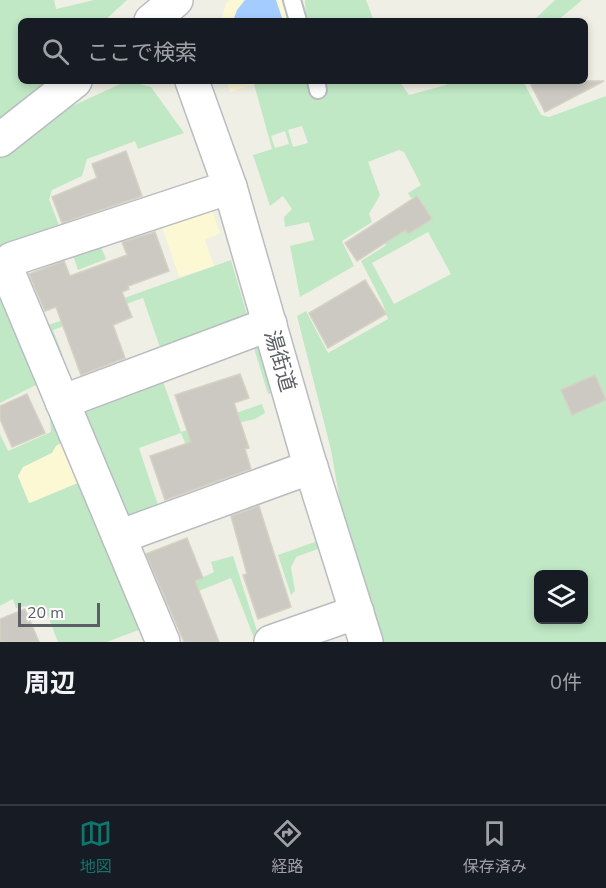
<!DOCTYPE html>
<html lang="ja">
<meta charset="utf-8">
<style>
:root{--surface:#171b24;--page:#242831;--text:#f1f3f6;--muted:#9ea1a6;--line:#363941;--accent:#0f766e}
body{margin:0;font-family:"Nunito Sans","Noto Sans JP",sans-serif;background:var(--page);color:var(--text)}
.controls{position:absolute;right:18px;bottom:18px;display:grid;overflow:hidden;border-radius:9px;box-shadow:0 3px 9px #0003}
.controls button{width:54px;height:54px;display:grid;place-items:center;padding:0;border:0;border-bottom:2px solid var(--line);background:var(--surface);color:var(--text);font:30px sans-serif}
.scale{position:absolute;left:18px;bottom:15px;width:82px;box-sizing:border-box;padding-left:6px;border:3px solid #5c5f66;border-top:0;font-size:16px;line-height:21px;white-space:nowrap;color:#5c5f66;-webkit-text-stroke:4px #fff;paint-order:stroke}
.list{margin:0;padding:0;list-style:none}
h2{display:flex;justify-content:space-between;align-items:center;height:78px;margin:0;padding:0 24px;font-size:26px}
h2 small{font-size:20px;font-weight:400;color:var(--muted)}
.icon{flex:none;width:33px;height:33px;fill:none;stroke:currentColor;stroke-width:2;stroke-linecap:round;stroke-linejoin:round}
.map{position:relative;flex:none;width:606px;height:642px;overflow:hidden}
.search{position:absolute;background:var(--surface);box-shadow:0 3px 9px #0003;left:18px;right:18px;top:18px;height:66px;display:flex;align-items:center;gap:15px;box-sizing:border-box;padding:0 21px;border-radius:9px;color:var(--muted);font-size:22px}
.sheet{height:162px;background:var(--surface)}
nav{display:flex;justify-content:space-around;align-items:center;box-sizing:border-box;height:84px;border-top:2px solid var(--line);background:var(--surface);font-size:16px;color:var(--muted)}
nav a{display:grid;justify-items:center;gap:3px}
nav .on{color:var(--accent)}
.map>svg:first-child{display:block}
.green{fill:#c0e8c5;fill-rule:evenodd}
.sand{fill:#fcf8d3}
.water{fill:#a5ccff}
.building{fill:#cbc9c2;stroke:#d5d1c3;stroke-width:1.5}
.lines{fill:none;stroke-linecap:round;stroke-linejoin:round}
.service-casing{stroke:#b9bcc1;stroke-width:20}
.minor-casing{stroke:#b9bcc1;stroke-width:36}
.tertiary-casing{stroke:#b9bcc1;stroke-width:36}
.service{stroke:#fff;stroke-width:16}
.minor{stroke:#fff;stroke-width:33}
.tertiary{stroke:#fff;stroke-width:33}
.labels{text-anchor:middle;stroke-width:5;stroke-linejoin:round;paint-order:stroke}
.street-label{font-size:21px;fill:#5c5f66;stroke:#fff}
</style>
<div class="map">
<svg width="606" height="642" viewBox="0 0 606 642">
<rect width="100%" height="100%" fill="#f0efe5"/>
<g class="green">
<polygon points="0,0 54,0 56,9 94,0 127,0 104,21 21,21 21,81 49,81 0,119"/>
<polygon points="305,0 366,0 374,21 306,21"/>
<polygon points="555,0 582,0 557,21 533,21"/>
<polygon points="127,81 151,87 184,133 138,149 135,141 87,159 82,176 52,190 49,199 62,233 0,271 0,157 59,112"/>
<path d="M264,81H399L409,95L446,85L452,81H523L541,115L549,117L606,96V642H381L343,519L331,450L297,316L306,311L328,353L388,319L382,302L361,261L385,246L396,218L408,234L432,219L418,196L411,198L408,193L421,185L404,152L399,150L368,162L380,195L369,214L372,222L342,241L354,266L300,297L290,246L314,240L309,222L285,227L284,217L292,209L283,196L270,206L253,155L272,149L254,84ZM302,126L308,143L293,147L288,130ZM285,131L289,144L275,148L271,136ZM428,232L451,274L394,304L372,263ZM538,574H584V620H538Z"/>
<polygon points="98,240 106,259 78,270 71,250"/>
<polygon points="231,260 248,318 163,356 143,298 53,330 63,356 57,359 40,328"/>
<polygon points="0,273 40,383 0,403"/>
<polygon points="258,346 271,393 268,394 254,348"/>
<polygon points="160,373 181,432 262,404 265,413 255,419 203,431 222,491 218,491 210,467 195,468 181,433 139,448 160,511 121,519 80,403"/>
<polygon points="60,415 70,438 56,446 52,453 24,467 18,476 30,503 87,479 149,626 107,642 58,642 48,616 31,611 26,606 16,608 13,599 0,606 0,434 8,451 51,432 50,420"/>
<polygon points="323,539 326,546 296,557 291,567 295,591 291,595 278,555"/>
<polygon points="233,556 259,637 254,638 231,578 167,604 165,610 179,642 171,642 157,593 162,596 214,572 211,562"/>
</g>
<g class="sand">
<polygon points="229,0 245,0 237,10 233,21 221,21 226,3"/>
<polygon points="276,0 286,0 292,21 283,21"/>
<polygon points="227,81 265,81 230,92"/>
<polygon points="212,210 220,233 205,240 214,266 179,277 161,224"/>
<polygon points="70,438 87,479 29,503 18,476 23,467 52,453 56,446"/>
</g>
<polygon class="water" points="245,0 276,0 283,21 233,21 237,10"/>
<g class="building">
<polygon points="529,81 604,81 545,112"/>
<polygon points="126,151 142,196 62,223 52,197 97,178 92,164"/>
<polygon points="417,196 432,219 408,234 405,230 357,261 345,243"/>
<polygon points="155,232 169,271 128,286 129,289 122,292 132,317 113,325 125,358 81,375 56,307 45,311 29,274 64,261 70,276 127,255 122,242"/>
<polygon points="365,280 386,314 328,348 309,313"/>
<polygon points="240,374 249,398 234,403 249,448 245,449 251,469 165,500 150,456 191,442 175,395"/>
<polygon points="595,375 606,400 572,415 561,390"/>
<polygon points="27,394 45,433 12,447 0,419 0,406"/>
<polygon points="259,506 291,607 258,619 243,575 247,574 231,516"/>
<polygon points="187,538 203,578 195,581 219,642 184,642 146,554"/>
<polygon points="25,609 39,642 0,642 0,619"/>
</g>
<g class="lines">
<defs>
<g id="service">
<polyline points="292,0 298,21"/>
<polyline points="316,81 318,90"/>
</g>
<g id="minor">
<polyline points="62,402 270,324"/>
<polyline points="119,537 311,467"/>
<polyline points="163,642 7,270 12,259 230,187"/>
<polyline points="271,642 357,612"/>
</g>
<g id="tertiary">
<polyline points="151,21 176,0"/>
<polyline points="192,81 230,187 308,458 366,642"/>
<polyline points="0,140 75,81"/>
</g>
</defs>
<use href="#service" class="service-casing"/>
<use href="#minor" class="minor-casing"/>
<use href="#tertiary" class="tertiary-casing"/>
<use href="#service" class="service"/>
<use href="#minor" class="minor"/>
<use href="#tertiary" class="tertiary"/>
</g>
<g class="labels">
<g class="street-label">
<text transform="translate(280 361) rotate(74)" y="7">湯街道</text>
</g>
</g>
</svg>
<div class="controls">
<button><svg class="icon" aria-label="layers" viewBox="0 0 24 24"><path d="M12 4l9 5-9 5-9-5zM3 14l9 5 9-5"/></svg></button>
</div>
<div class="scale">20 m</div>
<div class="search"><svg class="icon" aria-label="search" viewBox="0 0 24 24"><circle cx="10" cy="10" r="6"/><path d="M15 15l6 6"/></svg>ここで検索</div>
</div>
<section class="sheet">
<h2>周辺<small>0件</small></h2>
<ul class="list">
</ul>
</section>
<nav>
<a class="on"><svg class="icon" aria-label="map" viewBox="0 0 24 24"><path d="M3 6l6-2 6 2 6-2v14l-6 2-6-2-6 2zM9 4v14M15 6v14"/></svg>地図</a>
<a><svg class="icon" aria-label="directions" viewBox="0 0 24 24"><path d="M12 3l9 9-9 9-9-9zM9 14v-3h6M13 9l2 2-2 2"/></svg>経路</a>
<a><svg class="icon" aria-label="saved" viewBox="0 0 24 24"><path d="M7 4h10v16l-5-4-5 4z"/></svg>保存済み</a>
</nav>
